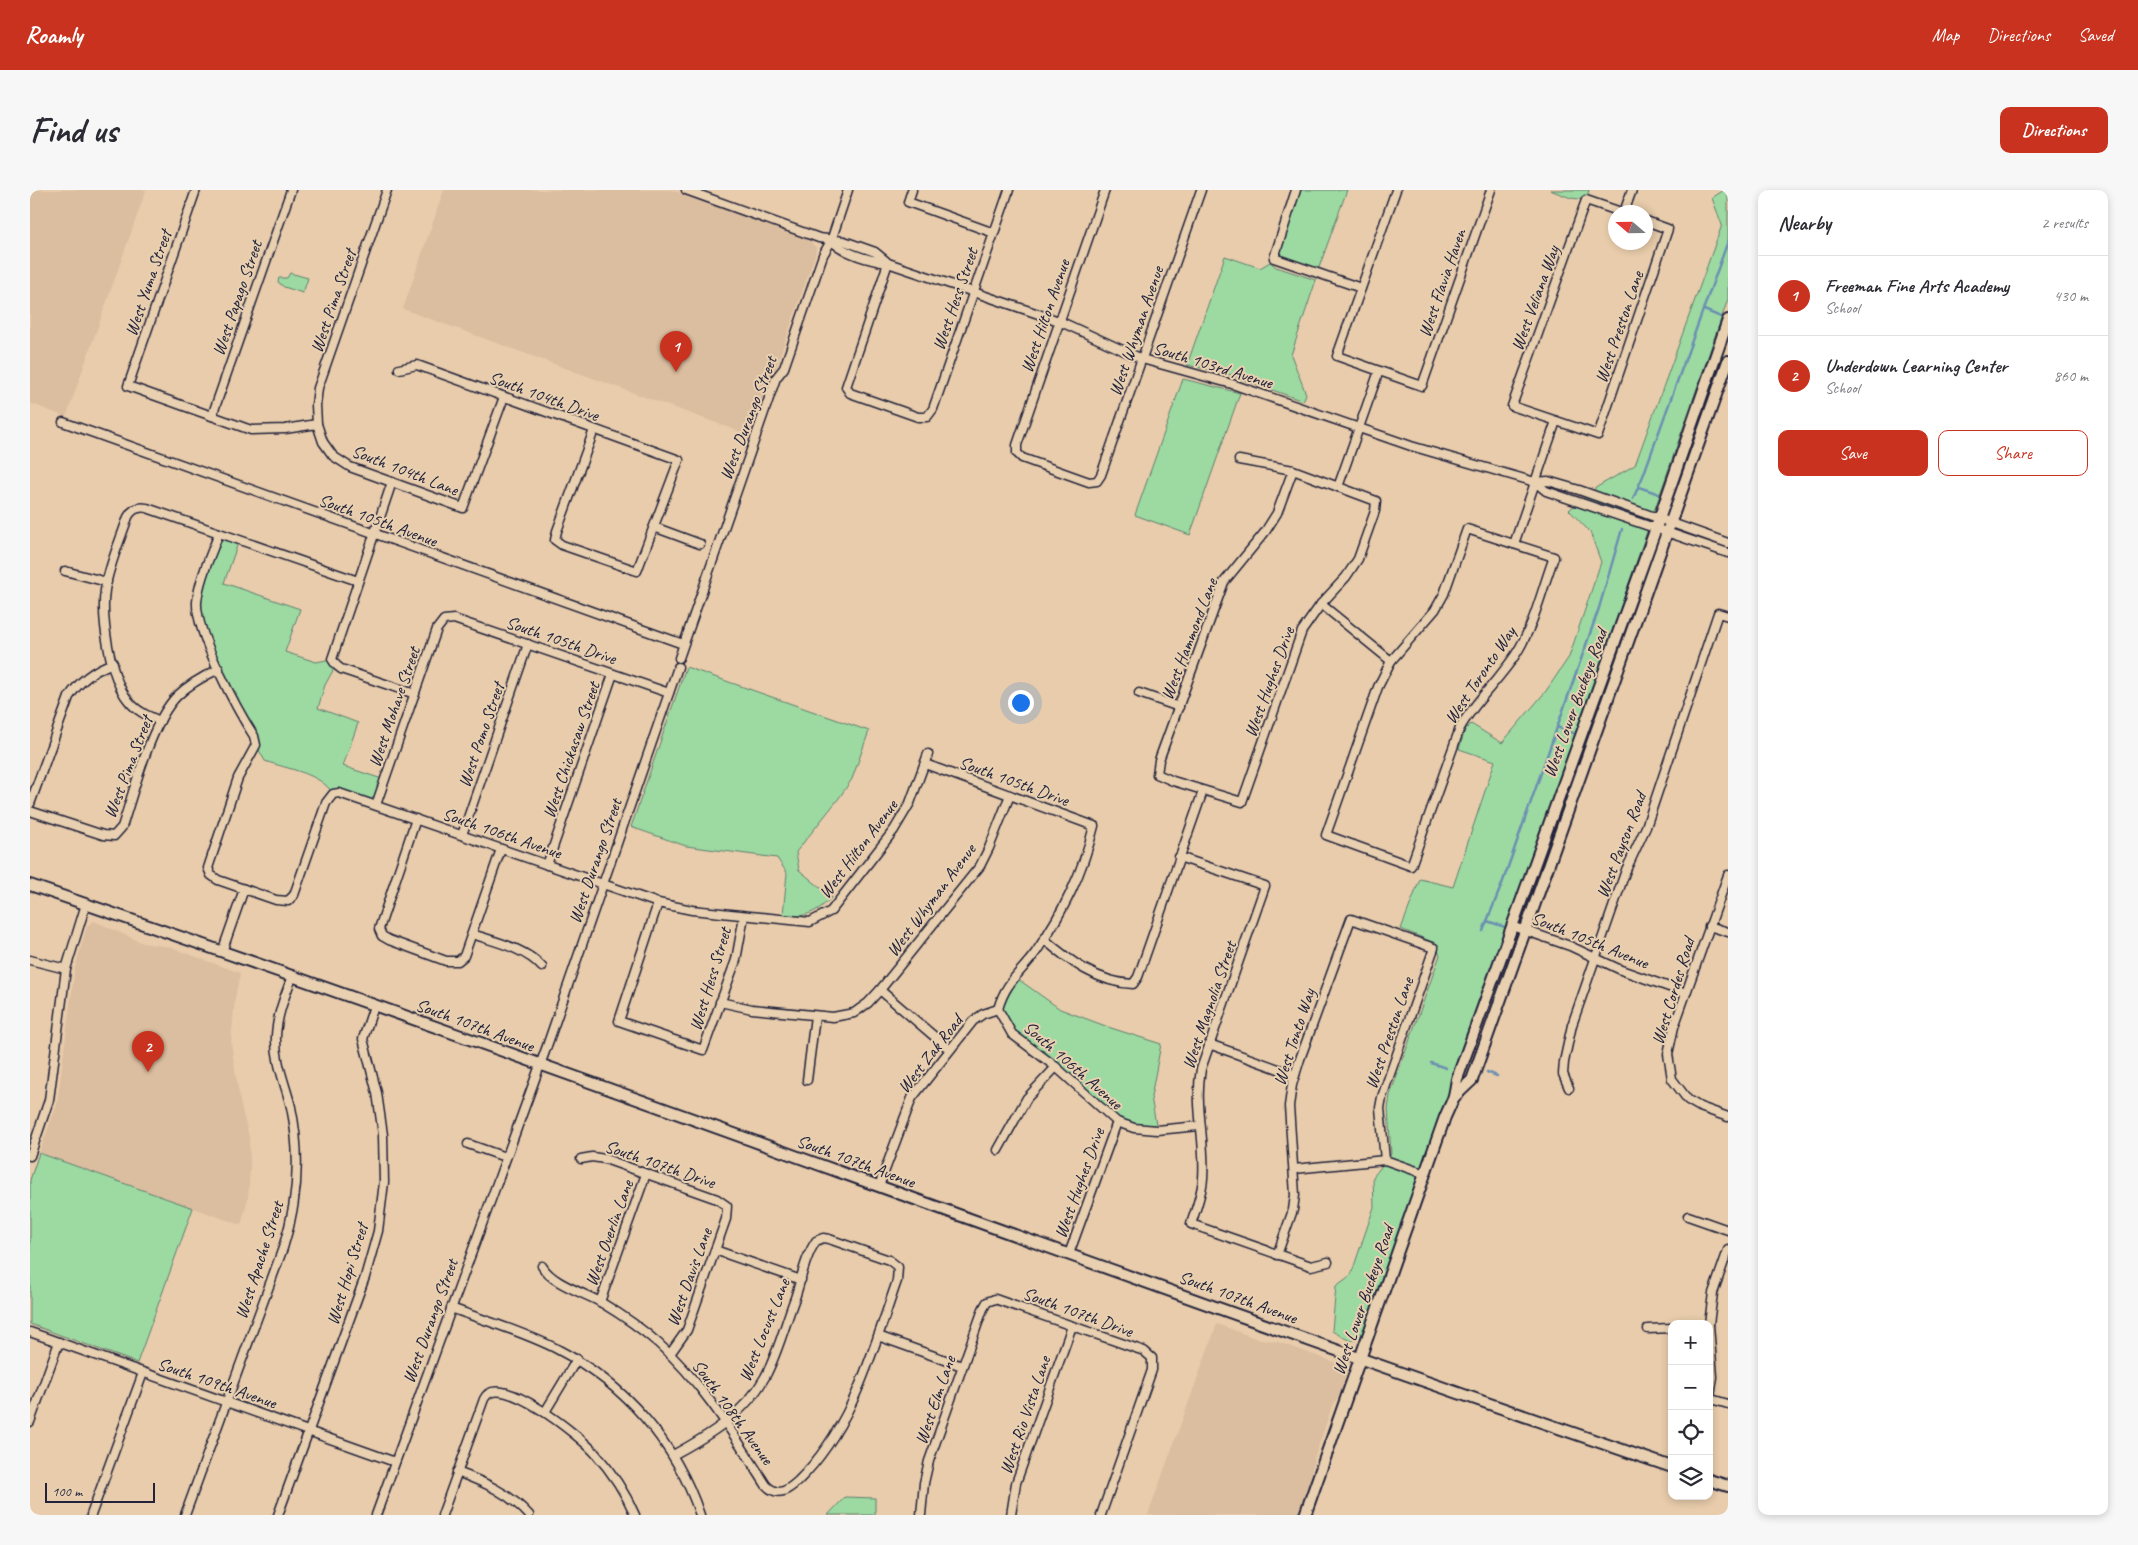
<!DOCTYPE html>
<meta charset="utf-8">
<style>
:root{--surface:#fff;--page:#f7f7f7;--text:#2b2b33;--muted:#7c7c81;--line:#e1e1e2;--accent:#c8321e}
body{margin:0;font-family:Caveat,sans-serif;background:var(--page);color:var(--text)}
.controls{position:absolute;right:15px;bottom:15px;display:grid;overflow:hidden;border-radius:10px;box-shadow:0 2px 8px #0003}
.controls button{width:45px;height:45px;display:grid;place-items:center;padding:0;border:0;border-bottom:1px solid var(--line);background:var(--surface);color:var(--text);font:25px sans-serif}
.compass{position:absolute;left:1578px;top:15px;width:45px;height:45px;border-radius:50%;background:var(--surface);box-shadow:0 2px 8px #0003;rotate:290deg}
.scale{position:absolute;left:15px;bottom:12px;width:110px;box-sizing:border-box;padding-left:5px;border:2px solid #22223b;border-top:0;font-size:14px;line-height:18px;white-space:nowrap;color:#22223b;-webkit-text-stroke:4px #e8d0b0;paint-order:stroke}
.you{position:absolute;left:990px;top:512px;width:18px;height:18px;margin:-12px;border:4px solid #fff;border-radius:50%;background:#1a73e8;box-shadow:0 0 0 8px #1a73e833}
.badge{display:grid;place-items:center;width:32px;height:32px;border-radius:50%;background:var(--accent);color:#fff;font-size:16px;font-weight:700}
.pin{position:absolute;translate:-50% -41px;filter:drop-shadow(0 1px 2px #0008)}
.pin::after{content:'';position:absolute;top:26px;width:18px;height:15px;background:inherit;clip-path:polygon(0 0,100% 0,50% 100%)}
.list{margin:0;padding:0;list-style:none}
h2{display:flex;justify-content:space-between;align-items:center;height:65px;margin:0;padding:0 20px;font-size:21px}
h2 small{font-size:16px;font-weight:400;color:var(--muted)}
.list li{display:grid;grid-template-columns:32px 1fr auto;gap:15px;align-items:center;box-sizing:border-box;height:80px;padding:0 20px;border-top:1px solid var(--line)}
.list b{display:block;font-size:19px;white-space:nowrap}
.list p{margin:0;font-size:16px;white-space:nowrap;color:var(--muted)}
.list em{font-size:16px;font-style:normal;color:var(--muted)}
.actions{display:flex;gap:10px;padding:15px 20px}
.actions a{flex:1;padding:11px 0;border:1px solid var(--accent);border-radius:10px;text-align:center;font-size:18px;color:var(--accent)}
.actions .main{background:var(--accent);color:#fff}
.icon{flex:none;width:28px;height:28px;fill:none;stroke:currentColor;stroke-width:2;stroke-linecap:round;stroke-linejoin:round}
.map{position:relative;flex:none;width:1698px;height:1325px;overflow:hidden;border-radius:10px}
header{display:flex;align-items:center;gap:30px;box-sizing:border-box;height:70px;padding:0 25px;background:var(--accent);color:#fff}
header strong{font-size:24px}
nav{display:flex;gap:28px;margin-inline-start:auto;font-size:18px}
.intro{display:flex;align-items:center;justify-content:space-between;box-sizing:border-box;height:120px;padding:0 30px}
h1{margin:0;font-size:35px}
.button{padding:12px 22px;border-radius:10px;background:var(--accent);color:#fff;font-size:18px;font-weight:700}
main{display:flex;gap:30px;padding:0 30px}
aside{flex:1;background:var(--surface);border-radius:10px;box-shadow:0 2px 8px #0003}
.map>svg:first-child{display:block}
.built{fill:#dbbd9f}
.green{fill:#9cdaa2;stroke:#5f7e6e}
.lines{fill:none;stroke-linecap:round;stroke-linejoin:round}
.stream{stroke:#6c90b1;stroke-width:2.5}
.minor-casing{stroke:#22223b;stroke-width:11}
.major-casing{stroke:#22223b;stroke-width:14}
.minor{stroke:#e8d0b0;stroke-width:8}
.major{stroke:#e8d0b0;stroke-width:10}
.labels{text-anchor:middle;stroke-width:4;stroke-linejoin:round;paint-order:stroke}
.street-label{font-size:18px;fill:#22223b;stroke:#e8d0b0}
</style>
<header>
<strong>Roamly</strong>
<nav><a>Map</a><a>Directions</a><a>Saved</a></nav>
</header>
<div class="intro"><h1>Find us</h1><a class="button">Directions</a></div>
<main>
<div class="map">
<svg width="1698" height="1325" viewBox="0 0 1698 1325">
<rect width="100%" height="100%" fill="#e8ccab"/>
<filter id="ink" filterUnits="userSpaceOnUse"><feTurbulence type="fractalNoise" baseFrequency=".02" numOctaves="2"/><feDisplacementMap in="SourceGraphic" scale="10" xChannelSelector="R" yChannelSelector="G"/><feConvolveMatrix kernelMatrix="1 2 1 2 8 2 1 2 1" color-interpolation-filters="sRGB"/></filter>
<g filter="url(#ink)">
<g class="built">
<polygon points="0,0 116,0 36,227 0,213"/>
<polygon points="414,0 641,0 779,50 786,58 785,65 722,246 373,119"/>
<polygon points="64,731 113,753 139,757 210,783 205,808 201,853 210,912 219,947 220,977 218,1008 211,1035 9,963 27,915 45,778 57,736"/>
<polygon points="1187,1134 1225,1148 1248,1152 1312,1175 1316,1179 1316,1187 1312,1200 1301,1219 1284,1269 1280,1291 1268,1325 1118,1325"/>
</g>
<g class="green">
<polygon points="1266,0 1317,0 1287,83 1244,68"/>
<polygon points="1520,0 1559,0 1556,10 1541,8"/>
<polygon points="1694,0 1698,0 1698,109 1590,419 1331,1147 1320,1151 1302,1141 1306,1096 1321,1085 1344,1017 1343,987 1361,964 1358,919 1360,905 1410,765 1405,753 1371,739 1390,689 1423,697 1465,571 1429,559 1435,540 1441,534 1472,553 1516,501 1539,467 1571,372 1560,342 1539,320 1567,297 1605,275 1692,35 1682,8"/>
<polygon points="1195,66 1230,78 1240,72 1246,77 1286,90 1261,165 1276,204 1273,211 1195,183 1157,175"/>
<polygon points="260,83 278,88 273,103 254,97 248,92 249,88 257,88"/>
<polygon points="1153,189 1210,203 1160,345 1105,325"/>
<path d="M189,343L209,350L194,393L270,419L255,462L286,472L302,469L306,475L295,495L288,518L328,533L313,576L355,590L346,615L303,604C291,583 257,579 235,571L226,555L174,449L167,414Z"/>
<path d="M656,477L839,541L822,589L809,608L766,662L769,680L802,707C788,722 774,729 753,725L757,683L747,668L656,656L601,637Z"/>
<polygon points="985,787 1030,819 1081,838 1131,854 1121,907 1127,940 1087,932 982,844 968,819"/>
<polygon points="9,963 163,1018 107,1173 0,1134 0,990"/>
<polygon points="815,1307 845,1308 845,1325 798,1325"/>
</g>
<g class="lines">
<g class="stream">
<polyline points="1674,120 1691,127"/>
<polyline points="1609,297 1629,304"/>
<polyline points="1603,309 1613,286 1698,51"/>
<polyline points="1527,537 1543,543"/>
<polyline points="1457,731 1475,737"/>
<polyline points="1453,741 1472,694 1569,418 1592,339"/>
<polyline points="1401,873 1416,878"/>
<polyline points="1457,882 1467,886"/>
</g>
<defs>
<g id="minor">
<polyline points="166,0 98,196 221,240 255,239 287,234 293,252 303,266 320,277 433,318 474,207"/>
<polyline points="656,0 789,48 814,51 845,62 856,71"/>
<polyline points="882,0 878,12 964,43"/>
<polyline points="1075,0 987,255 987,263 992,268 1059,292 1067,291 1071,285 1171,0"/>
<polyline points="1266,0 1244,68 1331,98"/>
<polyline points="1366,0 1307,166 1392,196 1461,0"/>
<polyline points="1591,22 1556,10 1482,216 1568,245 1638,39 1616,31"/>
<polyline points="1594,22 1602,0"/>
<path d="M801,51C817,64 837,70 858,73L1029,131L1112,169L1202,194L1381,256L1505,292L1518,291L1549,300L1698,353"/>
<polyline points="858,73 816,197 820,203 888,227 897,227 903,219 979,0"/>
<polyline points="369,179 387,175 649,270 607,381 532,355 525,350 527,341 564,240"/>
<polyline points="182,226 261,0"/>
<polyline points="33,232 653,454"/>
<polyline points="287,234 286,215 288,198 357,0"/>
<polyline points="1209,270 1263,280 1346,311 1345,321 1328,369 1316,387 1291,414 1272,441 1212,612 1143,591 1127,584 1129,570 1194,392 1235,342 1247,323 1263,280"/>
<polyline points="362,292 302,469 306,475 311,479 385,504"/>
<polyline points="1505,292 1516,301 1698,363"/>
<polyline points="1308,297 1349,181"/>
<polyline points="624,337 670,354"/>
<path d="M1437,339L1524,367C1512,399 1504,436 1486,464C1469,490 1445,511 1430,538L1381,676L1296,645L1348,497L1361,471L1405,420L1414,404Z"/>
<path d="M189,343C181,365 169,389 167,412C165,441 207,520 224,546L226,555L208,588L178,678L181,685L188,690L246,710L258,711L264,705L296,613L303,604L309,603L628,713L662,720L780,732L801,721L864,640L880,613L898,564"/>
<polyline points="1484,354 1526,231"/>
<polyline points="35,381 77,392"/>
<polyline points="1291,414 1361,471"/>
<polyline points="649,468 746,188 754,178 793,65 801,51 818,0"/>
<polyline points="1109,503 1149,517"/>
<path d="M130,531C118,526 106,521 98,510C80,488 71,428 75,400C79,375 90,351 98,327C102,319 108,316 117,318L328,391"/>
<path d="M895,574L1064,636C1052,685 1034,720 1006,762C990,784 976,791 968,819"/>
<path d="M0,614L39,507C50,490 64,480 83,473"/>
<polyline points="346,615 407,439 414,430 424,429 639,503"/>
<path d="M0,621L73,645L84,646L92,637C104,601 121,532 147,506C159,494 174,486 189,479"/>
<polyline points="386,629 349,739 352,746 359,750 416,771 428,771 434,766 471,659"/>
<polyline points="432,645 498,454"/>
<path d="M1149,667L1235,696L1171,879C1164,916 1176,951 1173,988C1172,1004 1166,1019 1161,1034L1281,1076L1298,1072"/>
<polyline points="517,675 583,484"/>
<polyline points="1698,685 1644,837 1638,864 1642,889 1658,910 1670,917 1698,927"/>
<polyline points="628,713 589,831 673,860 706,770 714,726"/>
<polyline points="1482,736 1540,756 1591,780 1656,803"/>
<polyline points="1679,736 1698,742"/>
<path d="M442,744C466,752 495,758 512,777"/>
<path d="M1014,749C1039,771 1069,793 1103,794L1108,787L1173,601"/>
<polyline points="192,762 214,699"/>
<polyline points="0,770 36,779"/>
<polyline points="850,800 919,859"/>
<polyline points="690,812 722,819 803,827 824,823 838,813 850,800 950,676 959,658 980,605"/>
<polyline points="968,819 982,844 1026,877 1087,932 1104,938 1127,940 1169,936"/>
<polyline points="1179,854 1265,885"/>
<polyline points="777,890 785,826"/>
<polyline points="1539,898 1533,884 1534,872 1542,835 1596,680 1616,637 1688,423 1698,426"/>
<polyline points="438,954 475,967"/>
<polyline points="968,960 997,908 1026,877"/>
<polyline points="0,966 19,910 36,779 56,714"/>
<polyline points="551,969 562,967 575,969 687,1009 697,1016 696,1029 657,1140 640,1164"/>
<polyline points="1264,979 1355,970 1395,984"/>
<polyline points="849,996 882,908 943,831 953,824 968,819"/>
<polyline points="1658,1026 1698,1040"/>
<polyline points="685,1060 771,1090"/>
<polyline points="1039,1064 1087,932"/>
<polyline points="1247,1065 1263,1020 1265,1005 1259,916 1262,895 1270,869 1321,729 1404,758 1352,907 1350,918 1355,970"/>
<path d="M512,1076C522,1094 555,1103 572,1113C592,1125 611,1138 628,1153C673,1193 704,1245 736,1295C748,1308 758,1300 768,1291C823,1237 842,1162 867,1091L868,1077L859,1070L799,1049L793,1048L786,1051C775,1067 771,1090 765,1108C755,1134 748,1163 735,1187C715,1224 678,1246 643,1265"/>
<polyline points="570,1112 616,984"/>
<path d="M421,1118C456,1131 494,1142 527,1159C595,1194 646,1253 670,1325"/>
<polyline points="1679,1134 1683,1103 1698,1060"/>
<polyline points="1679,1135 1683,1187 1679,1214"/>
<polyline points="1618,1139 1642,1138"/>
<polyline points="0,1142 365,1272"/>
<polyline points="848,1146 932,1176"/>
<polyline points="1681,1209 1698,1214"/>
<polyline points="515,1222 547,1169"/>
<polyline points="0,1232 29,1152"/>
<path d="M427,1282C454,1292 479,1303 499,1325"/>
<polyline points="61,1325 113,1183"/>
<path d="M155,1325L253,1058C268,1012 271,965 261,917C255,893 245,872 246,846C247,825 255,806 262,787"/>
<polyline points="248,1325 335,1087 348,1041 354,992 353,945 347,903 333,849 344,816"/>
<polyline points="346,1325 517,856 648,477"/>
<path d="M412,1325L454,1209C468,1179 552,1248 565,1263C582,1282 595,1302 605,1325"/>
<polyline points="891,1325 894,1293 899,1271 953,1119 957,1112 965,1109 1114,1161 1122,1168 1122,1180 1071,1325"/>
<polyline points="981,1325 986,1293 1042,1136"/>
</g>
<g id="major">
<path d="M0,695C549,883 1092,1089 1642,1277"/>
<polyline points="1424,907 1442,890 1698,171"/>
<polyline points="1679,1290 1698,1296"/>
<polyline points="1275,1325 1415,927 1424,907 1427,889 1626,338 1698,130"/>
</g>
</defs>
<use href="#minor" class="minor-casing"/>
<use href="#major" class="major-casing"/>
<use href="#minor" class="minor"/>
<use href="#major" class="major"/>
</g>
</g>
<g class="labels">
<g class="street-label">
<text transform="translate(118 93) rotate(-71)" y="6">West Yuma Street</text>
<text transform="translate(1412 93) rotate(-71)" y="6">West Flavia Haven</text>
<text transform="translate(207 108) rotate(-71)" y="6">West Papago Street</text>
<text transform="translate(1505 108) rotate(-70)" y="6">West Veliana Way</text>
<text transform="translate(925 109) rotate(-71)" y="6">West Hess Street</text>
<text transform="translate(303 111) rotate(-71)" y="6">West Pima Street</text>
<text transform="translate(1015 126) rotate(-71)" y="6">West Hilton Avenue</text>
<text transform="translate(1589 137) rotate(-71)" y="6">West Preston Lane</text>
<text transform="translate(1106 141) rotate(-71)" y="6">West Whyman Avenue</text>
<text transform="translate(1183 175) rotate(17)" y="6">South 103rd Avenue</text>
<text transform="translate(514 206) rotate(20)" y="6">South 104th Drive</text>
<text transform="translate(718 228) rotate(-69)" y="6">West Durango Street</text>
<text transform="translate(375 280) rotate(21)" y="6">South 104th Lane</text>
<text transform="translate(348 330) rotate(20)" y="6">South 105th Avenue</text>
<text transform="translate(1159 449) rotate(-69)" y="6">West Hammond Lane</text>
<text transform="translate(531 450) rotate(19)" y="6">South 105th Drive</text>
<text transform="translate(1450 485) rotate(-56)" y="6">West Toronto Way</text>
<text transform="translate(1239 492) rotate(-70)" y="6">West Hughes Drive</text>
<text transform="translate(1545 513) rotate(-70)" y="6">West Lower Buckeye Road</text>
<text transform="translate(364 517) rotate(-71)" y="6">West Mohave Street</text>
<text transform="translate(451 545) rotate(-71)" y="6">West Pomo Street</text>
<text transform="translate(541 560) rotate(-71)" y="6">West Chickasaw Street</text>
<text transform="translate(98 577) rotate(-69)" y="6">West Pima Street</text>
<text transform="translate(984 591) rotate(20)" y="6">South 105th Drive</text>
<text transform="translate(472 643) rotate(19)" y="6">South 106th Avenue</text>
<text transform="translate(1591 655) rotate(-69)" y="6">West Payson Road</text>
<text transform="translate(828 659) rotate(-53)" y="6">West Hilton Avenue</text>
<text transform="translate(565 671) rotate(-71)" y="6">West Durango Street</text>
<text transform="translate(901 710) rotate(-53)" y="6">West Whyman Avenue</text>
<text transform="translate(1560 750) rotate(22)" y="6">South 105th Avenue</text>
<text transform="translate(680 789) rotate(-73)" y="6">West Hess Street</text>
<text transform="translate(1643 801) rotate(-73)" y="6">West Cordes Road</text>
<text transform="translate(1179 815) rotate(-71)" y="6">West Magnolia Street</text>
<text transform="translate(445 835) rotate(20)" y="6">South 107th Avenue</text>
<text transform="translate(1359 843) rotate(-71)" y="6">West Preston Lane</text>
<text transform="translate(1264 847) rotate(-72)" y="6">West Tonto Way</text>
<text transform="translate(900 864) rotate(-52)" y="6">West Zak Road</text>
<text transform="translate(1043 875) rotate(41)" y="6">South 106th Avenue</text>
<text transform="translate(826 971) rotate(20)" y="6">South 107th Avenue</text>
<text transform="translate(630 974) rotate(19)" y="6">South 107th Drive</text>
<text transform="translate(1049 993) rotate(-70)" y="6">West Hughes Drive</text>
<text transform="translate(579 1043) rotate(-70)" y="6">West Overlin Lane</text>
<text transform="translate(229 1070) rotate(-72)" y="6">West Apache Street</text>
<text transform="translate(317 1084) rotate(-73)" y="6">West Hopi Street</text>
<text transform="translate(659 1087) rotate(-70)" y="6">West Davis Lane</text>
<text transform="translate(1208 1107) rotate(20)" y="6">South 107th Avenue</text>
<text transform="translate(1333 1110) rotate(-71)" y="6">West Lower Buckeye Road</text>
<text transform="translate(1048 1122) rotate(20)" y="6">South 107th Drive</text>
<text transform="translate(400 1131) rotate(-70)" y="6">West Durango Street</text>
<text transform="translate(734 1140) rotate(-68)" y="6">West Locust Lane</text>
<text transform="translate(187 1193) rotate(19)" y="6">South 109th Avenue</text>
<text transform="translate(905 1210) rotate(-71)" y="6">West Elm Lane</text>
<text transform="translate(703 1222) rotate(54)" y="6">South 108th Avenue</text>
<text transform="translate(995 1225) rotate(-71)" y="6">West Rio Vista Lane</text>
</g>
</g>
</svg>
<div class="controls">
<button>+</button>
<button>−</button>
<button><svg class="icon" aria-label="locate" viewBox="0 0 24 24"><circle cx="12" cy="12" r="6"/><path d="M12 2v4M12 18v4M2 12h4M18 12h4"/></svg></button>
<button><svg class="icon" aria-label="layers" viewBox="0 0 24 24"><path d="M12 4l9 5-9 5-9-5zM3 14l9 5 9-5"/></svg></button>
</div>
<svg class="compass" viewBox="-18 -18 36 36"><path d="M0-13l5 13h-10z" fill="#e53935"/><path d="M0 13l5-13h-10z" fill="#7c7c81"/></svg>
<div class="scale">100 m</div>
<div class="you"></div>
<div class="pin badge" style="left:646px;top:182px">1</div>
<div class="pin badge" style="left:118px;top:882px">2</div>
</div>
<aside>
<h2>Nearby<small>2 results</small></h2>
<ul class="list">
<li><span class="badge">1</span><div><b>Freeman Fine Arts Academy</b><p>School</p></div><em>430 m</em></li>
<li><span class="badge">2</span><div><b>Underdown Learning Center</b><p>School</p></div><em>860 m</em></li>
</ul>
<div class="actions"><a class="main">Save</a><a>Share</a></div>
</aside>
</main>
